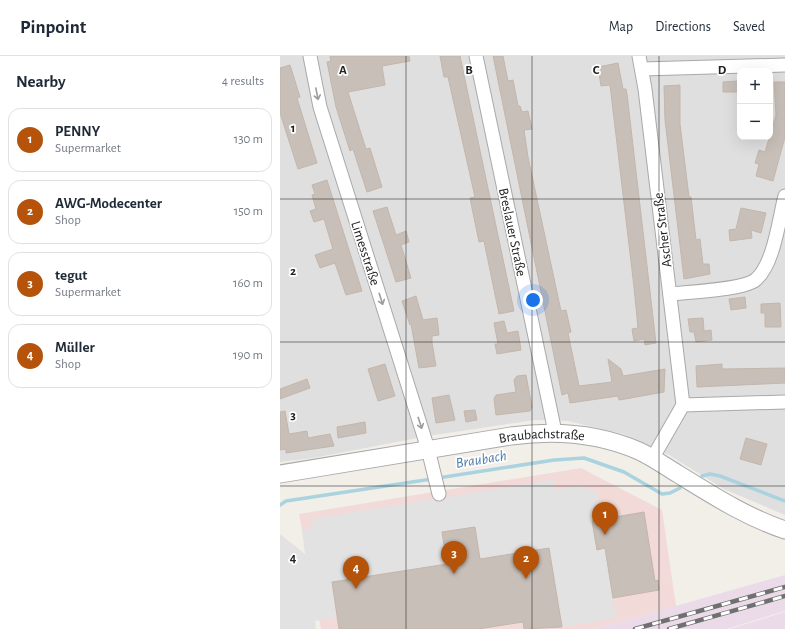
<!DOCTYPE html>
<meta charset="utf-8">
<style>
:root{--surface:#fff;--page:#f2f2f3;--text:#1f2937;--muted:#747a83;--line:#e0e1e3;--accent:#b45309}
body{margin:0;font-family:"Alegreya Sans",sans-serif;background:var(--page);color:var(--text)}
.controls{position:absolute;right:12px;top:12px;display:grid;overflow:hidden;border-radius:8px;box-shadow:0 4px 16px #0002}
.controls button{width:36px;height:36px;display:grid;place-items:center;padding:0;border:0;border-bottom:1px solid var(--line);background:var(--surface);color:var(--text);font:20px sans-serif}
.you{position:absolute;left:253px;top:244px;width:14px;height:14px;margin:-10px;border:3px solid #fff;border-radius:50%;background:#1a73e8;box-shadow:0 0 0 6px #1a73e833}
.badge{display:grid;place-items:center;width:26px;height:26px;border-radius:50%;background:var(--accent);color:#fff;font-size:13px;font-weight:700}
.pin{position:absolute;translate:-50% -33px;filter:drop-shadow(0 1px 2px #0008)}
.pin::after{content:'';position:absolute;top:21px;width:14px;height:12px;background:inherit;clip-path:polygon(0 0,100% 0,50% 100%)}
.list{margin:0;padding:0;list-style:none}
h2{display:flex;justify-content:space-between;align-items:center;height:52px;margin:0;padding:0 16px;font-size:17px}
h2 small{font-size:13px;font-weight:400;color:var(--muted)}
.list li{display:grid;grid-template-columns:26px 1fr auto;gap:12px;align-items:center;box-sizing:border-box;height:64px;margin:0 8px 8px;padding:0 8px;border:1px solid var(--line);border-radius:12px}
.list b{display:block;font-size:15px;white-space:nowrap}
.list p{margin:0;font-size:13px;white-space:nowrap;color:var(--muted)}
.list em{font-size:13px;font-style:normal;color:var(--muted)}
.map{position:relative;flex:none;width:505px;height:573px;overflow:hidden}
header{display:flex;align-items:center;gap:24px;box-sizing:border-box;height:56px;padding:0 20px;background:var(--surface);border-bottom:1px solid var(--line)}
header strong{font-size:19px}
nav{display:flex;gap:22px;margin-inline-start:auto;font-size:14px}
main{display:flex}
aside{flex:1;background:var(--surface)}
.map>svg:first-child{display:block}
.residential{fill:#e0dfdf;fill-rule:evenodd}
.commercial{fill:#f2dad9}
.industrial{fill:#ebdbe8}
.parking{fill:#e2e2e2}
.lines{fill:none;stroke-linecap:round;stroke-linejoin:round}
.stream{stroke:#aad3df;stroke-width:3.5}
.building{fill:#c7bfb8;stroke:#c4b6ab}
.minor-casing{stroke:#a9a9a9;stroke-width:15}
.tertiary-casing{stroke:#a9a9a9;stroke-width:19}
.minor{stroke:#fff;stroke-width:13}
.tertiary{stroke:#fff;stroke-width:17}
.rail-casing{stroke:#707070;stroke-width:4.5}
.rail{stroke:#fff;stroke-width:3;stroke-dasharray:9;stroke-linecap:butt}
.oneway{stroke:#9c9c9c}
.grid{fill:none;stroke:#222;stroke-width:1;stroke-opacity:0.55}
.labels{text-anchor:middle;stroke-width:3.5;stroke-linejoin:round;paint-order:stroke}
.street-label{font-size:14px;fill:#222;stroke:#fff}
.water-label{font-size:15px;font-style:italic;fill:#4a7aab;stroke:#fff}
.grid-label{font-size:13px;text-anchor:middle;font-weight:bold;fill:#222;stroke:#fff;stroke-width:3.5;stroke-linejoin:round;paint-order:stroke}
</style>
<header>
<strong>Pinpoint</strong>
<nav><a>Map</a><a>Directions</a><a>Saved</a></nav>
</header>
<main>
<aside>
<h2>Nearby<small>4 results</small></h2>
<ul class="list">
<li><span class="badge">1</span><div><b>PENNY</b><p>Supermarket</p></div><em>130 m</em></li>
<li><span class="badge">2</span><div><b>AWG-Modecenter</b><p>Shop</p></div><em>150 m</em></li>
<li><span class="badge">3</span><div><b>tegut</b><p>Supermarket</p></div><em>160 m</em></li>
<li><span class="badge">4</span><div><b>Müller</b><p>Shop</p></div><em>190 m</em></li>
</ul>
</aside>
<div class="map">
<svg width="505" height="573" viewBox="0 0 505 573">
<rect width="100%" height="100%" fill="#f2efe9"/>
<path class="residential" d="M0,0H505V459L444,433L389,399L343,378L288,365L255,364L148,380L33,402L0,406ZM460,15H490V81H460Z"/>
<polygon class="commercial" points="301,412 382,454 396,550 314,573 41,573 19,458"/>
<g class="industrial">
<polygon points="505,519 505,555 446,573 314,573"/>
<polygon points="505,556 505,573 449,573"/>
</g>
<polygon class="parking" points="273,424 275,434 302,430 317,437 321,462 312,465 317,493 325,492 336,562 282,571 269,492 52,526 57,561 35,565 36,573 0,573 0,478 25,498 22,474 32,472 31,463"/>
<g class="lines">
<g class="stream">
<polyline points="422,420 430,418 440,420 505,445"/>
<polyline points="158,422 274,404 304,402 344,416 382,438 390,437 400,432"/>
<polyline points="0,449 6,445 152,423"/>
</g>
</g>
<g class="building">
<polygon points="50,0 129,0 130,5 102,10 105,29 68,36 86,93 90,92 102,131 87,136 73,93 70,95 56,51 47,6 51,5"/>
<polygon points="160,0 180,0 234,255 219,258 204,185 199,186 190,142 195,141 168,21 164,21"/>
<polygon points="213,0 223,0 228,25 233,24 238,50 240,50 242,56 248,55 252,73 244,74 248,101 281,255 286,254 291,276 288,277 299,330 332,326 328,303 341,313 343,320 385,313 384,336 345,343 339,344 338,340 290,347 288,337 282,339"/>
<polygon points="338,7 343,33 346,33 347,38 376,287 365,289 364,283 354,285 352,273 358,272 354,231 330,29 321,30 318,11"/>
<polygon points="10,9 20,41 17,42 37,107 18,113 0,57 0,12"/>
<polygon points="458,25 459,36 443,36 443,26"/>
<polygon points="494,26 505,26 505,81 493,125 476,120 479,108 475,107 479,94 485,96 496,59"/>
<polygon points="400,29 400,68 409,141 411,141 416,184 420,183 423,208 429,208 430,218 404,223 385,64 384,30"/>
<polygon points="47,124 82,235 66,239 55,207 40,212 35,199 53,193 44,163 34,166 30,155 36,153 32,139 35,138 32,129"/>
<polygon points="107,151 116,179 126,175 129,186 121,189 131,222 116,226 93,155"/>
<polygon points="461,152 486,157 481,177 471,174 472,182 450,185 449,174 456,173"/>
<polygon points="136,240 143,264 157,262 159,279 152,280 152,287 156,310 139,312 131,268 130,269 122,245"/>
<polygon points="465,241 466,252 451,254 449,243"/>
<polygon points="500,247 501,271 485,271 485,257 481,257 481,248"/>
<polygon points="423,262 424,275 431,274 432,284 416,286 414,276 410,276 408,263"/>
<polygon points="224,265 227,277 238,275 241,294 217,298 215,288 218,288 214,267"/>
<polygon points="105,308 115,340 98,345 88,313"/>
<polygon points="442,308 442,313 505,312 505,327 417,331 416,310"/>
<polygon points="246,319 252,351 250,355 216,359 214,343 216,339 236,336 234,324 237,320"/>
<polygon points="27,323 30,332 0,343 0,333"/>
<polygon points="169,339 175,364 156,367 152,342"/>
<polygon points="195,354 197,364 186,366 184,355"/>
<polygon points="5,355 9,378 27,375 28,382 50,378 54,390 6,397 6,393 0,394 0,356"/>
<polygon points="85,366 86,377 58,382 57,371"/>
<polygon points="466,382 487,388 481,409 460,403"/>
<polygon points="364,456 375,525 378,524 379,534 333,542 325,492 317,494 312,465"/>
<polygon points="195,471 200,503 269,492 282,571 244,573 243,566 198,573 59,573 52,526 167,508 162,476"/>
</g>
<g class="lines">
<defs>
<g id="minor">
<polyline points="30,0 40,51 148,393 159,438"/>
<polyline points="196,0 275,376"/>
<polyline points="359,0 365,33 403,349"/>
<polyline points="362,13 505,9"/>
<path d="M390,238C409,236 459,234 474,225C494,211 499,162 505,140"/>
<polyline points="372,403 403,349 505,346"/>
</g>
<g id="tertiary">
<path id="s1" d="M0,418L231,380C275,374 318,377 359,395C372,401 385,410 398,418C432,439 466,461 505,474"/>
</g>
</defs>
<use href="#minor" class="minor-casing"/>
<use href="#tertiary" class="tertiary-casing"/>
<use href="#minor" class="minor"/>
<use href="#tertiary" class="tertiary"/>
<defs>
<g id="rail">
<polyline points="355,573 505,531"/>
<polyline points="389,573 505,540"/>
</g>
</defs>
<use href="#rail" class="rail-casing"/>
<use href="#rail" class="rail"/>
</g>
<defs><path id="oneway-shaft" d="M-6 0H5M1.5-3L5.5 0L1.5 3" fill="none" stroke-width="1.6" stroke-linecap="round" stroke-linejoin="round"/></defs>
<g class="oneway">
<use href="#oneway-shaft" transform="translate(37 38) rotate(79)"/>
<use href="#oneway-shaft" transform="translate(101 243) rotate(72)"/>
<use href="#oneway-shaft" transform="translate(140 367) rotate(72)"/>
</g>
<path class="grid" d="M126,0V573M252,0V573M379,0V573M0,143H505M0,286H505M0,430H505"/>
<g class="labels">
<g class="street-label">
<text transform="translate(382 174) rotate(-97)" y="5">Ascher Straße</text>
<text transform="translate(233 176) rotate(78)" y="5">Breslauer Straße</text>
<text transform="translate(86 197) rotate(72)" y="5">Limesstraße</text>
<text dy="5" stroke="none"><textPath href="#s1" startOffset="265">Braubachstraße</textPath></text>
</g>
<g class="water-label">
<text transform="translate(201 403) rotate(-9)" y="5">Braubach</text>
</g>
</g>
<g class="grid-label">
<text x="63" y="18">A</text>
<text x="189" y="18">B</text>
<text x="316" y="18">C</text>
<text x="442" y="18">D</text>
<text x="13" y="76">1</text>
<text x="13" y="219">2</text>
<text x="13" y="363">3</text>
<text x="13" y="506">4</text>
</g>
</svg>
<div class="controls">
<button>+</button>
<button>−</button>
</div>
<div class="you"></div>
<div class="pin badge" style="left:325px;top:479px">1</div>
<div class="pin badge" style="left:246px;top:523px">2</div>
<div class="pin badge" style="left:174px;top:518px">3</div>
<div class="pin badge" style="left:76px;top:533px">4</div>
</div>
</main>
